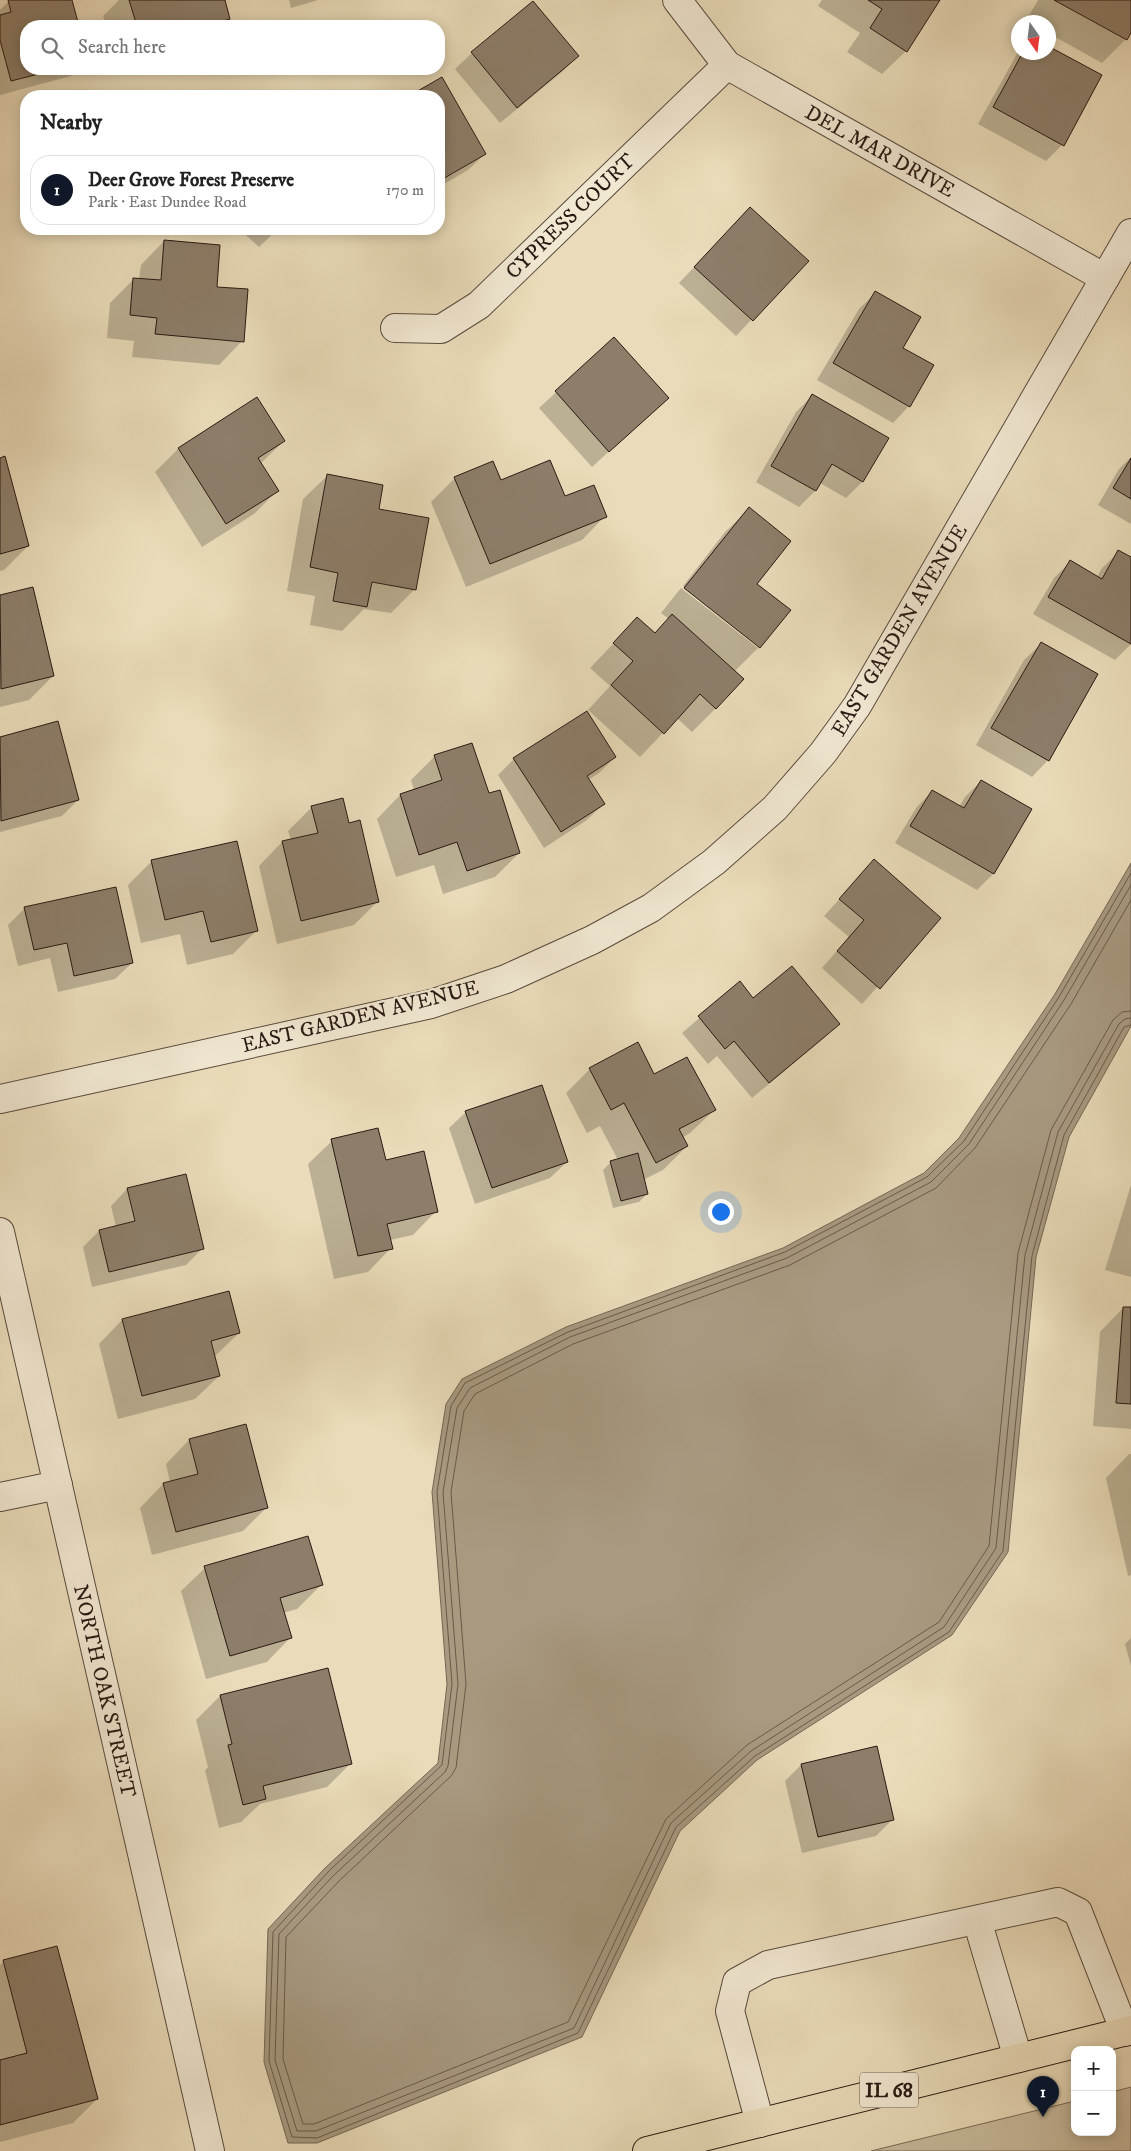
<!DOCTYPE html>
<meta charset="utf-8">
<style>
:root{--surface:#fff;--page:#f6f6f6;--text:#222;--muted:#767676;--line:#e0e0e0;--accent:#111827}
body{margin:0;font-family:"IM FELL DW Pica",serif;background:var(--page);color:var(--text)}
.controls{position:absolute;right:15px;bottom:15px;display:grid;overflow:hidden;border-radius:10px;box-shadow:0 2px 12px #0003}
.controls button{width:45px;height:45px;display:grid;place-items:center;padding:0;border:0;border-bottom:1px solid var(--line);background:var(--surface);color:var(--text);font:25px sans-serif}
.compass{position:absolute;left:1011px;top:15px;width:45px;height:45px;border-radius:50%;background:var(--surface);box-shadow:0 2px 12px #0003;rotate:166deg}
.you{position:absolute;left:720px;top:1211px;width:18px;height:18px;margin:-12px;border:4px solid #fff;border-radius:50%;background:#1a73e8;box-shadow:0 0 0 8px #1a73e833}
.badge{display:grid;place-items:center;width:32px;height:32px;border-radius:50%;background:var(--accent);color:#fff;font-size:16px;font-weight:700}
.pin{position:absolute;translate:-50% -41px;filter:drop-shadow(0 1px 2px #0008)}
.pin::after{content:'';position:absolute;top:26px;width:18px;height:15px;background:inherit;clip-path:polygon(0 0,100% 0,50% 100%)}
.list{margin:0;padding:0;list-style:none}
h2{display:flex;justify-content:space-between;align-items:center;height:65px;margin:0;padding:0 20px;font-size:21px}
h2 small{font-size:16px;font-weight:400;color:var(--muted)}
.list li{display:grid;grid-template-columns:32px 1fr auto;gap:15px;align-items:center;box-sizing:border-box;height:70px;margin:0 10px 10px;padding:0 10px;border:1px solid var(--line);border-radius:20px}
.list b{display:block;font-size:19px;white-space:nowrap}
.list p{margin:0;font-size:16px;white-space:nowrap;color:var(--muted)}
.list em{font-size:16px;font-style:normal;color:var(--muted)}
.icon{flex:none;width:28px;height:28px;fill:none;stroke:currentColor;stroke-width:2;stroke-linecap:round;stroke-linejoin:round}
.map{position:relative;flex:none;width:1131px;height:2151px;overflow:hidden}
.search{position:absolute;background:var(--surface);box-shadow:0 2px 12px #0003;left:20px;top:20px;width:425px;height:55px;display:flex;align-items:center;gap:12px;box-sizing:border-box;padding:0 18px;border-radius:20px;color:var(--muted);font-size:19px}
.panel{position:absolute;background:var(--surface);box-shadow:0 2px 12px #0003;left:20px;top:90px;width:425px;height:145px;border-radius:20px}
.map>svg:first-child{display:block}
.green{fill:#c9bb9e;stroke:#796a58}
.water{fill:#a89a81;stroke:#756655}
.shadow{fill:#0003}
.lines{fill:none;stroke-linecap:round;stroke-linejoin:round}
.shore{stroke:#685a4a;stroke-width:1}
.building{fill:#8d7e6a;stroke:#291913}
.minor-casing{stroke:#594a3d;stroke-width:30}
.major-casing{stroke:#291913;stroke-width:30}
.minor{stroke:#f1e8d2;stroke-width:28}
.major{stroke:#eadcba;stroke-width:28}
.labels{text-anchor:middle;stroke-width:4.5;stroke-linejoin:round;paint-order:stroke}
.shield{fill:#f1e8d2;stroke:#65574c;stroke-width:1}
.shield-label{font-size:20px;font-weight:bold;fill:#291913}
.street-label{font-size:21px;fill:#291913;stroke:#f1e8d2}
</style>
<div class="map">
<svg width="1131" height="2151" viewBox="0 0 1131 2151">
<rect width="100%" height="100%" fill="#eadcba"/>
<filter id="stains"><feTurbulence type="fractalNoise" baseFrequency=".004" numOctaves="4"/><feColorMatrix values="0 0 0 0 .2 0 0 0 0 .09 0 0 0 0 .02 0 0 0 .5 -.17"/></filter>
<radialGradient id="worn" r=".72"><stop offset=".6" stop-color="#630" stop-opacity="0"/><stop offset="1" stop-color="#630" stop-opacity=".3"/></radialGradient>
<polygon class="green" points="1131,2087 1131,2151 871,2151 1075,2101 1075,2132 1112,2132 1112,2092"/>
<polygon class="water" points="1131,863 1131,1026 1069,1137 1036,1257 1008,1552 952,1635 757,1760 680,1831 582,2037 317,2143 288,2143 264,2062 268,1929 325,1868 438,1763 447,1684 432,1492 446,1404 462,1379 566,1327 783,1248 924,1173 959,1138 1055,994"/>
<g class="shadow">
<polygon points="14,0 71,0 78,26 26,26 26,69 79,69 71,76 0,95 0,10 9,1"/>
<polygon points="119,0 224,0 229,19 222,26 107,26 103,16"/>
<polygon points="289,0 318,0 291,8"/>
<polygon points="822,0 939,0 906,51 882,74 847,52 860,33 818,6"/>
<polygon points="1038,0 1131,0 1131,30 1126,39 1102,63 1048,33 1048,22 1026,21"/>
<polygon points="533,2 578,56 562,72 500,123 455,69 472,53"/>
<polygon points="1018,52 1048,52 1062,145 1046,161 978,124"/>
<polygon points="442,79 485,154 468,170 439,187 439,96 411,96"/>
<polygon points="734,225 807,261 736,336 679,283"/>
<polygon points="239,229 278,229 259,247"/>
<polygon points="164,241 215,288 242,341 219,365 132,357 134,341 107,338 110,303 134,279 139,279 141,265"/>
<polygon points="875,293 902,348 909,406 893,423 817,380 859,309"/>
<polygon points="614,339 667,398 592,467 539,408"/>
<polygon points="812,396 862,482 846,498 820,483 815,491 799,507 756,482 796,412"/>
<polygon points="284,441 260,464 277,491 254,514 202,547 155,472 178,449"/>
<polygon points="1131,457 1131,524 1098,505 1119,469"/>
<polygon points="0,459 28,546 4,570 0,571"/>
<polygon points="327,476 377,510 415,589 391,613 364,609 342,631 310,625 315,596 287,591 303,499"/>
<polygon points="455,478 500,482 565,498 605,516 582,540 466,587 431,502"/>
<polygon points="749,509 755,584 789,610 758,648 758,645 683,586 725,532"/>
<polygon points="1119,552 1131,559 1131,644 1115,660 1033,614 1054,578 1070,562 1097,577 1102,568"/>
<polygon points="681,588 758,648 734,672 716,708 692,732 677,718 640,757 588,710 610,686 590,668 637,619 654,634 669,619 661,613"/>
<polygon points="32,589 53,676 29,700 0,707 0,597"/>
<polygon points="1041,644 1096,675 1048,760 1032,777 976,745 1024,660"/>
<polygon points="57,723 78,800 62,816 0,832 0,738"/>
<polygon points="435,756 488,795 519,853 495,877 443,894 434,865 396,877 377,819 400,795 414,790 411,780"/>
<polygon points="615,757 599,773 588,780 603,804 587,820 544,848 498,775 514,759"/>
<polygon points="981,781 1030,810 993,874 977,890 895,843 916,808 932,791 959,807 965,797"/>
<polygon points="312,807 348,825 378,901 354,925 277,944 259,866 282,842 291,840 288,831"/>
<polygon points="236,842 257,930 233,954 187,965 180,934 141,943 128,885 151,862"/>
<polygon points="874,861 939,918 862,1004 822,968 849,937 824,916"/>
<polygon points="25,908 132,963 115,979 58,992 50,958 18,966 8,925"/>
<polygon points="740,983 753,999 838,1024 822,1040 752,1098 717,1056 708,1064 682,1033"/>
<polygon points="637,1044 653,1076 714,1110 690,1133 682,1138 687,1146 663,1170 643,1180 647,1194 639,1202 613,1208 603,1170 611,1162 618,1160 600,1126 587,1133 566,1093 590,1069"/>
<polygon points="466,1112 567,1162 550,1178 475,1204 449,1128"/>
<polygon points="332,1141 436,1211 413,1235 390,1240 391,1248 368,1272 334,1279 308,1164"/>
<polygon points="1131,1185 1131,1277 1105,1270"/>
<polygon points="127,1189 202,1249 186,1265 92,1287 83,1247 99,1231 116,1227 111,1206"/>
<polygon points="1123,1308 1131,1309 1131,1429 1093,1426 1100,1332"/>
<polygon points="122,1320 239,1333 214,1357 219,1376 195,1399 118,1419 99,1344"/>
<polygon points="189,1440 266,1508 243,1531 152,1555 140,1508 163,1484 170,1482 166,1464"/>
<polygon points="1129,1454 1131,1454 1131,1575 1128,1576 1106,1478"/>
<polygon points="205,1568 321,1585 297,1609 283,1613 290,1638 267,1662 206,1679 181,1591"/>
<polygon points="1131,1638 1131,1666 1125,1644"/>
<polygon points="328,1670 351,1763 327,1787 260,1804 241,1822 219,1828 205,1770 208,1767 196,1720 220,1696"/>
<polygon points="801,1765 893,1819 876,1836 802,1853 785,1781"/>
<polygon points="57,1948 97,2099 73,2123 0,2142 0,1965 3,1962"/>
</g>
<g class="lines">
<g class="shore">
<polyline points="1131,873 1059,997 964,1141 927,1177 785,1252 568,1332 465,1383 451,1406 437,1492 452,1684 442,1765 329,1871 273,1932 269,2061 292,2137 317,2138 578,2033 676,1827 755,1756 949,1632 1003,1551 1032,1256 1064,1135 1124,1027 1131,1025"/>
<polyline points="1131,885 1064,1000 969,1144 931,1182 787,1258 570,1337 470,1388 457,1408 443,1492 458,1684 448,1766 445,1772 333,1876 279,1934 275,2060 297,2131 316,2131 574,2028 671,1823 751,1751 944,1627 996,1548 1025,1255 1058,1132 1119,1024 1125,1019 1131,1018"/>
<polyline points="1131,900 1071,1004 975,1148 936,1188 790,1265 573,1344 475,1394 464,1411 451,1492 466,1684 456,1768 451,1776 339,1881 286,1937 283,2059 303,2124 314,2124 568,2022 666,1819 747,1745 939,1622 989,1546 1018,1253 1051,1130 1113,1020 1122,1012 1131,1011"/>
</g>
</g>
<g class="building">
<polygon points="8,0 72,0 79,26 26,26 26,69 58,69 11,81 0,40 0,15 11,12"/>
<polygon points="129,0 225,0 230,19 206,26 137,26"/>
<polygon points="868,0 940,0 907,52 870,28 882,9"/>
<polygon points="1054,0 1131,0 1131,33 1127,40"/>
<polygon points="533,1 579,56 517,108 471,52"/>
<polygon points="1048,46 1102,75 1064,146 993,107 1023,52 1048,52"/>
<polygon points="442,77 486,154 441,180 439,176 439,96 409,96"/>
<polygon points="750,207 809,261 753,321 694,267"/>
<polygon points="164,240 220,245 217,287 248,289 244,342 155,334 157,318 130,315 133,278 161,280"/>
<polygon points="875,291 921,317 903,348 934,365 910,407 833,363"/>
<polygon points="614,337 669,398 609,452 555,391"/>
<polygon points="812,394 889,438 863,482 832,464 816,491 771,466"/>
<polygon points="257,397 285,441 258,458 279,491 226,524 178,448"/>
<polygon points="5,456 29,546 0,554 0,458"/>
<polygon points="1131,458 1131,499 1113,488"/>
<polygon points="550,460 565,496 594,485 607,517 490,564 454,477 493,461 501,480"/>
<polygon points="327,474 383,485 379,509 429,518 416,590 372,582 367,607 333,601 338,573 310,567"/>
<polygon points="749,507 791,541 757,584 791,610 760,648 684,588"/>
<polygon points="1118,550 1131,557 1131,644 1048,597 1070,560 1102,579"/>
<polygon points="33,587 54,676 1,689 0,595"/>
<polygon points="672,614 744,679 716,709 700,694 664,734 611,685 633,661 613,643 637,617 655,633"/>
<polygon points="1041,642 1098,674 1049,761 991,728"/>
<polygon points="587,711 616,757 587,776 605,804 561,832 513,758"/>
<polygon points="58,721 79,800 1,821 0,737"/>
<polygon points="472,743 489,793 500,790 520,853 467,871 457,842 419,855 400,794 442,780 434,755"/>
<polygon points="981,780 1032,809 994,874 910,826 932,790 964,808"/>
<polygon points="343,798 349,823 360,820 379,902 301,921 282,841 318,833 311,806"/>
<polygon points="237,841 258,931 211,942 203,911 165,920 151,860"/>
<polygon points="874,859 941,918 880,989 837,951 864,920 839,899"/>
<polygon points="116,887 133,963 74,976 67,943 34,950 24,907"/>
<polygon points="792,966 840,1024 769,1083 734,1041 725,1049 698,1016 740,981 753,998"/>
<polygon points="638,1042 654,1074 687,1057 716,1110 679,1129 688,1146 656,1163 624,1103 611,1110 589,1068"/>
<polygon points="542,1085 568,1162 492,1188 465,1111"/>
<polygon points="378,1128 386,1160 424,1151 438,1212 387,1224 393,1249 358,1256 331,1139"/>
<polygon points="638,1153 648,1194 621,1201 610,1161"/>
<polygon points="186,1174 204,1249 109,1272 99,1230 135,1221 127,1188"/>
<polygon points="229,1291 240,1333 211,1341 220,1376 142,1396 122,1319"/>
<polygon points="1123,1307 1131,1307 1131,1404 1116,1403"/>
<polygon points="246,1424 268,1508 176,1532 163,1483 198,1474 189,1439"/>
<polygon points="308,1536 323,1585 280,1598 292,1638 230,1656 204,1566"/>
<polygon points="328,1668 352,1764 263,1786 266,1799 243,1805 228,1745 232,1744 220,1695"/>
<polygon points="877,1746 894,1820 818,1837 801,1764"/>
<polygon points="57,1946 98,2099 0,2125 0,2060 27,2053 3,1960"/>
</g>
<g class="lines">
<defs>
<g id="minor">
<polyline points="677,0 727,65 1105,278"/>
<polyline points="395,328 441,329 479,305 727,65"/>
<polyline points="0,1099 431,1004 506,979 592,940 651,908 714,862 775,808 823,753 857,706 1131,233"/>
<polyline points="0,1232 210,2151"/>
<polyline points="0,1497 58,1485"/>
<polyline points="977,1920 1018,2058"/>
<polyline points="760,2123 730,2011 737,1982 768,1965 1058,1902 1078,1912 1125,2032"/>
</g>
<polyline id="major" points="647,2151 1131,2030"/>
</defs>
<use href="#minor" class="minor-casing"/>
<use href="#major" class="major-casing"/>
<use href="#minor" class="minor"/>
<use href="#major" class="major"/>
</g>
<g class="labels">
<rect class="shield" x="860" y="2072.5" width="58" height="35" rx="4"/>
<g class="shield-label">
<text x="889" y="2097">IL 68</text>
</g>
<g class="street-label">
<text transform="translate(880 151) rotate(29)" y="7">DEL MAR DRIVE</text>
<text transform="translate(570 216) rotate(-44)" y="7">CYPRESS COURT</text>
<text transform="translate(899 630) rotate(-59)" y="7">EAST GARDEN AVENUE</text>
<text transform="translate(360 1016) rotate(-14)" y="7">EAST GARDEN AVENUE</text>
<text transform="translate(105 1691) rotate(77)" y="7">NORTH OAK STREET</text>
</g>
</g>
<rect width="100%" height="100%" filter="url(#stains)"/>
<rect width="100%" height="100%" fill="url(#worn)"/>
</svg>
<div class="controls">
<button>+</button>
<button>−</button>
</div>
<svg class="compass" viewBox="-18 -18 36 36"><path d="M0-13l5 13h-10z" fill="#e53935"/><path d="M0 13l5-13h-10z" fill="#767676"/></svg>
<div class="you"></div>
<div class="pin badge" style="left:1043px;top:2117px">1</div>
<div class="search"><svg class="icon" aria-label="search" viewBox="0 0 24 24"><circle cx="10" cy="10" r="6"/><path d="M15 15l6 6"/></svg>Search here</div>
<section class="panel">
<h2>Nearby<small></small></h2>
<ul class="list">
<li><span class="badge">1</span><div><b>Deer Grove Forest Preserve</b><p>Park · East Dundee Road</p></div><em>170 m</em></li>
</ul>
</section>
</div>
